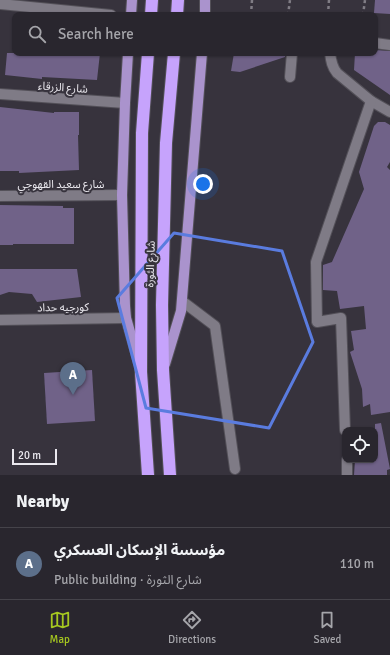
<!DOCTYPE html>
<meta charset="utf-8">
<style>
:root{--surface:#29262e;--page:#312e36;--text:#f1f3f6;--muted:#a5a5aa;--line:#45434a;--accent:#a6c820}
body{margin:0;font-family:Signika,"Noto Sans Arabic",sans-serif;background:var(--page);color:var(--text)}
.controls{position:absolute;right:12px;bottom:12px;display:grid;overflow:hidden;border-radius:8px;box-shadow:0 1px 3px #0004}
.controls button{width:36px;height:36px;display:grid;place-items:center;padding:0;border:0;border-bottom:1px solid var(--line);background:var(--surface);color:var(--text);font:20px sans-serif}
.scale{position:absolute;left:12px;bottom:10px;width:45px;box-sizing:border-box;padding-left:4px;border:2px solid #eae8ee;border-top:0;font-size:11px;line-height:14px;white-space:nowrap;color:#eae8ee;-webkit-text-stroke:3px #37333d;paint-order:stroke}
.you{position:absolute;left:203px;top:184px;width:14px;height:14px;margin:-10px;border:3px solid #fff;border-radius:50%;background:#1a73e8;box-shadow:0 0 0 6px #1a73e833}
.badge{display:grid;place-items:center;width:26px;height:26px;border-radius:50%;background:var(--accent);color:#fff;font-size:13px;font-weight:700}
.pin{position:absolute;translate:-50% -33px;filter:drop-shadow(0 1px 2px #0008)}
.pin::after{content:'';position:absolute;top:21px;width:14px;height:12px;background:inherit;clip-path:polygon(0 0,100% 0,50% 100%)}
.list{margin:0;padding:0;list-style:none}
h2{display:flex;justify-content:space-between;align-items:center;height:52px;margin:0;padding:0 16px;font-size:17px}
h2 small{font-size:13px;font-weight:400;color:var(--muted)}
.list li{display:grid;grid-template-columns:26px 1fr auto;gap:12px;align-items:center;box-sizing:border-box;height:72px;padding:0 16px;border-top:1px solid var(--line)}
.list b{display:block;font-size:15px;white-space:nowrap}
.list p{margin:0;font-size:13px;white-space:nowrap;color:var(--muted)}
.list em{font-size:13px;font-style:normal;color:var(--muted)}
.icon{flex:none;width:22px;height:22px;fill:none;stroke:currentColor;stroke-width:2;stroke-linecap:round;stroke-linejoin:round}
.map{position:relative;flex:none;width:390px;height:475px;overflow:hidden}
.search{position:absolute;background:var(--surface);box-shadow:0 1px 3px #0004;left:12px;right:12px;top:12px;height:44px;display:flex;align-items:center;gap:10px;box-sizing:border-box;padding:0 14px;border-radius:8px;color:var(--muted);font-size:15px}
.sheet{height:124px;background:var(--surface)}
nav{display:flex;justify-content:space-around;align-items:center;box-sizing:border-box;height:56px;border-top:1px solid var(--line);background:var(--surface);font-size:11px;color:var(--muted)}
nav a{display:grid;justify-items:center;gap:2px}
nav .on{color:var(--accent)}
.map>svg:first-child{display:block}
.building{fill:#706288}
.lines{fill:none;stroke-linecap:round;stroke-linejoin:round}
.minor-casing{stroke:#535058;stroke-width:12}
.major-casing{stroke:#535058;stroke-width:12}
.highway-casing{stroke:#535058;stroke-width:14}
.path{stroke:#807d85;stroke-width:2.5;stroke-dasharray:3 3;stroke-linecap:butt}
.minor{stroke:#7f7b86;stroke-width:10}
.major{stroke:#aa93cd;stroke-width:10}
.highway{stroke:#c6a3fc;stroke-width:12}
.marked{fill:none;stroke:#5a7cdf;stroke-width:3;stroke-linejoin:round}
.labels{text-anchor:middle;stroke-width:4;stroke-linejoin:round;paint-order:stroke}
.street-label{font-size:11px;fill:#eae8ee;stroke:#37333d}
</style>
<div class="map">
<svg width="390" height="475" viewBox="0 0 390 475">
<rect width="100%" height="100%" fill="#37333d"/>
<g class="building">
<polygon points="375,0 390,0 390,14 374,13"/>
<polygon points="375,50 390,51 390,95 354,70 355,53 375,53"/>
<polygon points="7,53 100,53 97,80 42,77 42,79 5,75"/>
<polygon points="234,53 285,53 285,57 240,72 231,71"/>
<polygon points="0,107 54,113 54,112 79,112 79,135 78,135 79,170 19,173 19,171 0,171"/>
<polygon points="378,122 385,122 390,125 390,162 387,167 390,170 390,412 371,415 370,404 363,407 362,389 350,352 354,350 351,331 366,329 364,306 340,309 337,291 323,290 323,265 332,262 364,189 359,172 374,126"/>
<polygon points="0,205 63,206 63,208 74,208 74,244 13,244 13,245 0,245"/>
<polygon points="0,269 77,269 81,297 37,302 32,294 9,292 0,295"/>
<polygon points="92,370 95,421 47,424 44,373"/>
<polygon points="381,423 390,469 387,470 387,475 354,475 355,460 375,460 375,424"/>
</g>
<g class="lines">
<defs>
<g id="minor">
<polyline points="0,4 111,15"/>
<polyline points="375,43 390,45"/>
<path d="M330,53C331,61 332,67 337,73L371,101L390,112"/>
<polyline points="290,77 292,53"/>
<polyline points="0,94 125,103"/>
<polyline points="0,196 122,195"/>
<polyline points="182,301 215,326 235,469"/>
<polyline points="0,320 126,318"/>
<polyline points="345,430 341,318 317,322 316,262 371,101"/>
<polyline points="347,460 347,475"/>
</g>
<g id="major">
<polyline points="131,15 132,0"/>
<polyline points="205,15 205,0"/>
<polyline points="128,53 125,103 122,195 125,306 126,318 139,363"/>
<polyline points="165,364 181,311 202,53"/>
</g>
<g id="highway">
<polyline points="151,15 152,0"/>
<polyline points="177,15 178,0"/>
<polyline points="148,475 141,372 142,133 148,53"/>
<polyline points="170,475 163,370 162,305 166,143 174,53"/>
</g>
</defs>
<use href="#minor" class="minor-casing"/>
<use href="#major" class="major-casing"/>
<use href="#highway" class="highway-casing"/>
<g class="path">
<polyline points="251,15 252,0"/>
<polyline points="288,15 290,0"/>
<polyline points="328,15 329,0"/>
<polyline points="363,15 365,0"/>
</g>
<use href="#minor" class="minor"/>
<use href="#major" class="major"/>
<use href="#highway" class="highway"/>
</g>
<path class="marked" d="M174,233L282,251L313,342L269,428L146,408L117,298Z"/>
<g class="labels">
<g class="street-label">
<text transform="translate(63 87) rotate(4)" y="4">شارع الزرقاء</text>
<text x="61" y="188">شارع سعيد القهوجي</text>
<text transform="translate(150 264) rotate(-88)" y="4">شارع الثورة</text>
<text transform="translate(63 307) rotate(-1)" y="4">كورجيه حداد</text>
</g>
</g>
</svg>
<div class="controls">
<button><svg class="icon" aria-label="locate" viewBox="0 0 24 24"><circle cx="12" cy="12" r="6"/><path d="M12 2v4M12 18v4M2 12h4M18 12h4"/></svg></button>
</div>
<div class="scale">20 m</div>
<div class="you"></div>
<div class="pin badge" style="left:73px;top:395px;background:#5c6f8a">A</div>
<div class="search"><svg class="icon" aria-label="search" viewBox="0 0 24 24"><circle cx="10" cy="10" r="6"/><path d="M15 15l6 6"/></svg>Search here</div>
</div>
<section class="sheet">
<h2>Nearby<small></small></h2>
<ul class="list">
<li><span class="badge" style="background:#5c6f8a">A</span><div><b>مؤسسة الإسكان العسكري</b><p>Public building · شارع الثورة</p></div><em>110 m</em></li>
</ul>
</section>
<nav>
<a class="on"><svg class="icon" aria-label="map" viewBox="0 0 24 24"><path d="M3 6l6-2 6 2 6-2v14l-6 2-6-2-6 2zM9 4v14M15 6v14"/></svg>Map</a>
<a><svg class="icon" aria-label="directions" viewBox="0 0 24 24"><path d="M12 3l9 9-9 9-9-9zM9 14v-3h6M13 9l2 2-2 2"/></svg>Directions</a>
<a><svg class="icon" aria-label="saved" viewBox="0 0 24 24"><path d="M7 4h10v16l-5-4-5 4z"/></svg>Saved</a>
</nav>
